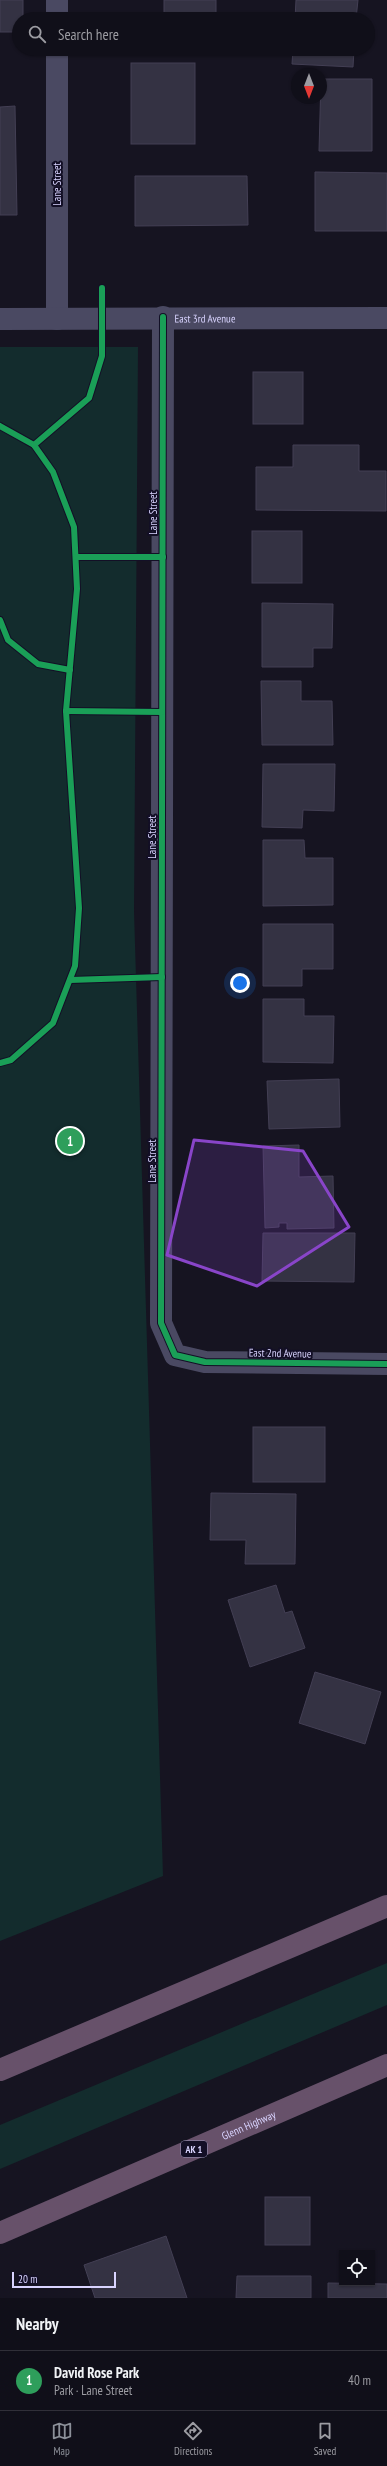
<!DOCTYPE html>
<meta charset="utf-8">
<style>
:root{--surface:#100f19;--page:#1e1d26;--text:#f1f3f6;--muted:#9c9ca2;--line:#302f38;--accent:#8c9099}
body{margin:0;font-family:"PT Sans Narrow",sans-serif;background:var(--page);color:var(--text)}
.controls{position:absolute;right:12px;bottom:12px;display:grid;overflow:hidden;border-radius:0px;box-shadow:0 1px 3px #0004}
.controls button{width:36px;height:36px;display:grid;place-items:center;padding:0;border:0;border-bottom:1px solid var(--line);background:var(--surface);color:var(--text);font:20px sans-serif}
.compass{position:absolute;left:291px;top:68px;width:36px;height:36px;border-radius:50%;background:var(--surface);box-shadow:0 1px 3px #0004;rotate:180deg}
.scale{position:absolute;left:12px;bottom:10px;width:104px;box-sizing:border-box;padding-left:4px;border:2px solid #d9d4ff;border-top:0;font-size:11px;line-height:14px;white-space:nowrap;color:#d9d4ff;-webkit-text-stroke:3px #130f26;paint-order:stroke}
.you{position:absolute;left:240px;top:983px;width:14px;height:14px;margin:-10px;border:3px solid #fff;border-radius:50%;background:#1a73e8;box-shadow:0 0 0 6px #1a73e833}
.badge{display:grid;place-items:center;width:26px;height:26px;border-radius:50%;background:var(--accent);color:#fff;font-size:13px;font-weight:700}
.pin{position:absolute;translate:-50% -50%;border:2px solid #fff;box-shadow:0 1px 4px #0006}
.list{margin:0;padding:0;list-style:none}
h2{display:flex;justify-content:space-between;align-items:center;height:52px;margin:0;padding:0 16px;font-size:17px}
h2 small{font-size:13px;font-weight:400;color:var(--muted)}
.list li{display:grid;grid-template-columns:26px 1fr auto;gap:12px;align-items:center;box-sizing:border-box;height:60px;padding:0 16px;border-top:1px solid var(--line)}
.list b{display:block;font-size:15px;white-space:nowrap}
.list p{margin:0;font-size:13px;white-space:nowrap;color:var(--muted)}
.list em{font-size:13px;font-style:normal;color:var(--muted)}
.icon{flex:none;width:22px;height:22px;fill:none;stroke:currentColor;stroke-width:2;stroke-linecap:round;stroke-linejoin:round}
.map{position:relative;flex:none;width:387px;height:2298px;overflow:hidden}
.search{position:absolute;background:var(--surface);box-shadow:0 1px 3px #0004;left:12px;right:12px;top:12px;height:44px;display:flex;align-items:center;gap:10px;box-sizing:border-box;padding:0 14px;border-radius:22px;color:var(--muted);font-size:15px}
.sheet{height:112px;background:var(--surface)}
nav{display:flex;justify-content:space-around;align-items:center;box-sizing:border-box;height:56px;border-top:1px solid var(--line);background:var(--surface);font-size:11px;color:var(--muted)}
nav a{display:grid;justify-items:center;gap:2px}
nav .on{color:var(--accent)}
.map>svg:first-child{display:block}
.green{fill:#132c2d}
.building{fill:#343243;stroke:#433f54}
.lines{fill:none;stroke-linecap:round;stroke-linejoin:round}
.street{stroke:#4a4962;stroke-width:22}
.highway{stroke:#67516a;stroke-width:22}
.cycleway-casing{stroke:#130f26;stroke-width:8}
.cycleway{stroke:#1a9f57;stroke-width:6}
.marked{fill:#8945c9;fill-opacity:0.2;stroke:#8945c9;stroke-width:3;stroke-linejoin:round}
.labels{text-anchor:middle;stroke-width:4;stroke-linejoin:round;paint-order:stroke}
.shield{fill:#130f26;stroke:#9e99be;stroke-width:1}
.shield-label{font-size:10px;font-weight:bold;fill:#d9d4ff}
.street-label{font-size:11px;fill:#d9d4ff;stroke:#130f26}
</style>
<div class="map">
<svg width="387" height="2298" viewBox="0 0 387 2298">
<rect width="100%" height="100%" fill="#161421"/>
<g class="green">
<polygon points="0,347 138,347 134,911 163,1876 0,1941"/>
<polygon points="387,1963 387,2005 0,2169 0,2125"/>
</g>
<g class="building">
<polygon points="0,0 23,0 23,19 19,19 19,32 0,32"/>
<polygon points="164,0 216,0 216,19 131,19 131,16 164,16"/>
<polygon points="296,0 358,0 356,19 295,19"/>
<rect x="131" y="49" width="85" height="6"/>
<polygon points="293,49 354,49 353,67 292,64"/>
<rect x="131" y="63" width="64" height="81"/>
<polygon points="321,79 372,79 372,151 319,151"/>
<polygon points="15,106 17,215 0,215 0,107"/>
<polygon points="315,172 387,173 387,231 315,231"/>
<polygon points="135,176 247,176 248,225 135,226"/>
<rect x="253" y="372" width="50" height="52"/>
<polygon points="293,445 359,445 359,471 386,471 386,511 256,510 256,467 293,467"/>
<rect x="252" y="531" width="50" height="52"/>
<polygon points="262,603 333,604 332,648 313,648 313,667 262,667"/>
<polygon points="261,681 301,681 301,701 332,701 333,745 262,745"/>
<polygon points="263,764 335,764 334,811 303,810 302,828 262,827"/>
<polygon points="263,840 304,840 305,858 333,858 333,905 263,906"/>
<polygon points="263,924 333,924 333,969 302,969 302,986 263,986"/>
<polygon points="263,999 304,999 304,1016 334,1016 333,1063 263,1062"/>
<polygon points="339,1079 340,1127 269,1129 267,1081"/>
<polygon points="299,1145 299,1177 333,1176 334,1228 287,1229 287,1223 279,1223 279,1227 265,1228 263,1146"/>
<polygon points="263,1233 355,1233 354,1282 262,1281"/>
<rect x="253" y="1427" width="72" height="55"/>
<polygon points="211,1493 296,1494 295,1564 245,1564 246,1540 210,1540"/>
<polygon points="276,1585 285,1613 292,1611 305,1648 250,1667 228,1600"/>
<polygon points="315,1672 381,1692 365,1744 299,1723"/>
<rect x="265" y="2197" width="45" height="48"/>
<polygon points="166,2236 187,2298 95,2298 84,2265"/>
<polygon points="237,2276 311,2276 311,2298 236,2298"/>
<polygon points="328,2283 387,2284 387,2298 328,2298"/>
</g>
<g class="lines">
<g class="street">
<polyline points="57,0 57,19"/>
<polyline points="57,49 57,319"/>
<polyline points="163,317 161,1323 175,1355 205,1362 387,1364"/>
<path id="s1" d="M0,319L387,318"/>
</g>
<g class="highway">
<polyline points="0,2070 387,1906"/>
<path id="s2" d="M0,2233L387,2065"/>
</g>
<defs>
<g id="cycleway">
<polyline points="163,317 161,1323 175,1355 205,1362 387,1364"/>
<polyline points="0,426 34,445 53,472 74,527 77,589 66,711 79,908 75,966 53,1023 11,1060 0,1063"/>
<polyline points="34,445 89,398 102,356 102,288"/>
<polyline points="76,557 163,557"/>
<polyline points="0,620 8,640 38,664 70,670"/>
<polyline points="66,711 162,712"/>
<polyline points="70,980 162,977"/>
</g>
</defs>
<use href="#cycleway" class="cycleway-casing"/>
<use href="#cycleway" class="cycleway"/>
</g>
<path class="marked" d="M194,1140L303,1151L349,1227L257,1286L167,1255Z"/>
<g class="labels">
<rect class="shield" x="181" y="2141" width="26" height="16" rx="3"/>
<g class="shield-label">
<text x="194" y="2153">AK 1</text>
</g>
<g class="street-label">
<text transform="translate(57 184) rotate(-90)" y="4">Lane Street</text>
<text dy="4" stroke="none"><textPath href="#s1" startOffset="205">East 3rd Avenue</textPath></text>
<text transform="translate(153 513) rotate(-90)" y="4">Lane Street</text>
<text transform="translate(152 837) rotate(-90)" y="4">Lane Street</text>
<text transform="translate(152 1161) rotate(-90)" y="4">Lane Street</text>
<text transform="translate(280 1353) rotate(1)" y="4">East 2nd Avenue</text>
<text dy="4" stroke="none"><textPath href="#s2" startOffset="271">Glenn Highway</textPath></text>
</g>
</g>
</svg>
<div class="controls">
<button><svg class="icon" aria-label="locate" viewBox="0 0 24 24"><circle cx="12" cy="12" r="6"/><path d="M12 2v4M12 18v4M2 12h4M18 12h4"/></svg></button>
</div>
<svg class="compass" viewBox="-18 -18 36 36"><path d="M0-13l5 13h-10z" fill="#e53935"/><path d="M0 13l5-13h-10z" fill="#9c9ca2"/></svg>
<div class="scale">20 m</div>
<div class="you"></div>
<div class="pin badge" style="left:70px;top:1141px;background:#2e9e5b">1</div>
<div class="search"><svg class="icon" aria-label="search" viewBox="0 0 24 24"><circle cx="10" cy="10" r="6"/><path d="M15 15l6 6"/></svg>Search here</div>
</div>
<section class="sheet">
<h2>Nearby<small></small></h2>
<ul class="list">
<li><span class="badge" style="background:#2e9e5b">1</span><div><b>David Rose Park</b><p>Park · Lane Street</p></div><em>40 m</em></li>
</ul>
</section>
<nav>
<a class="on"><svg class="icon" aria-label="map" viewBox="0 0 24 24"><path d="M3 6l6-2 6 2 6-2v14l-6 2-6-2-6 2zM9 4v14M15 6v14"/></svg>Map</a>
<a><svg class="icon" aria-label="directions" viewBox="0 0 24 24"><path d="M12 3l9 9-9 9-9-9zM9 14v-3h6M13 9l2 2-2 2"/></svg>Directions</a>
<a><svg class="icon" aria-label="saved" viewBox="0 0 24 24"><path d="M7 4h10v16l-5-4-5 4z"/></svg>Saved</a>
</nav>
